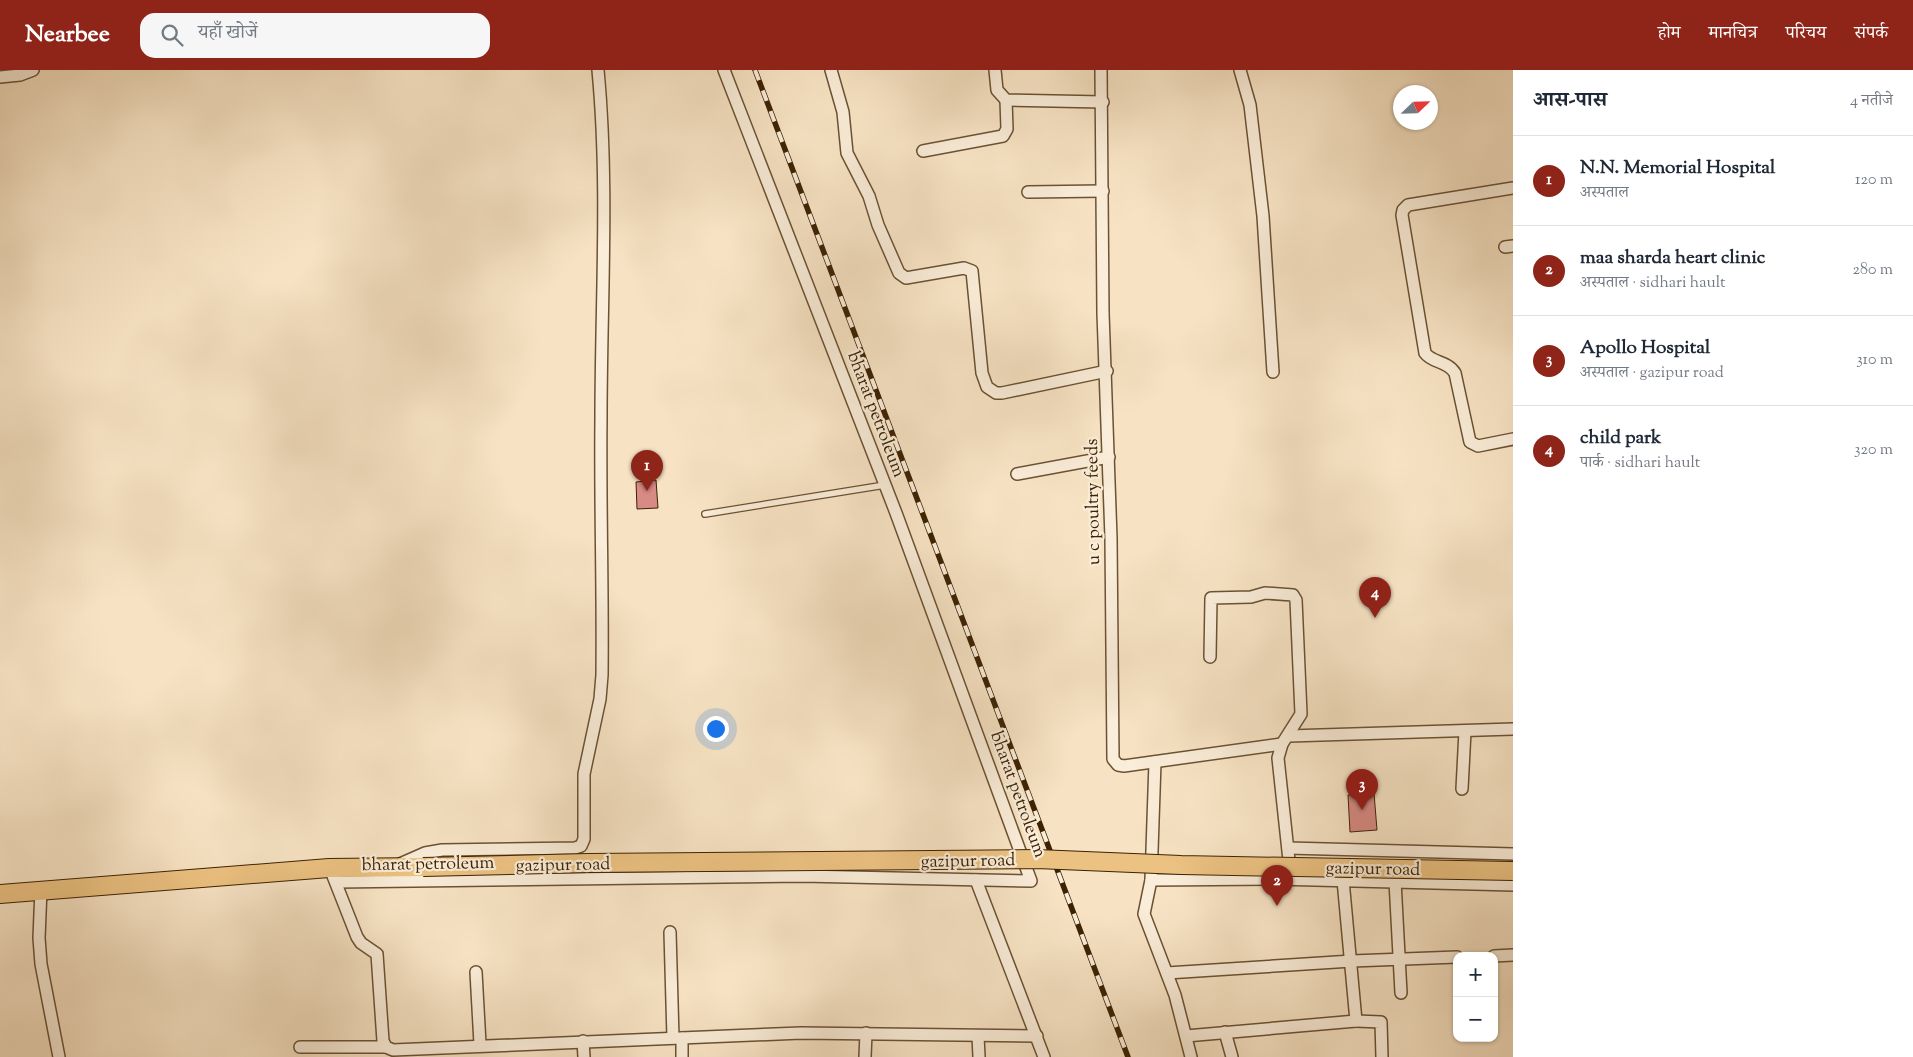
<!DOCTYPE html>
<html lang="hi">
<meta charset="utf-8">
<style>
:root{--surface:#fff;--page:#f6f6f7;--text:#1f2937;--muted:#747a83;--line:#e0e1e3;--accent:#8f2418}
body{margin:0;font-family:"Sorts Mill Goudy","Noto Serif Devanagari",serif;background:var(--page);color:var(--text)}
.controls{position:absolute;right:15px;bottom:15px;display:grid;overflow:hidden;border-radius:10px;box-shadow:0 1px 4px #0004}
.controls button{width:45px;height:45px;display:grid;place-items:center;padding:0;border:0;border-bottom:1px solid var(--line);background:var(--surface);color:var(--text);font:25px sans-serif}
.compass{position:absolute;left:1393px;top:15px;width:45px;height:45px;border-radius:50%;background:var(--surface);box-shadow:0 1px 4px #0004;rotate:67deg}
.you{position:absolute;left:715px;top:658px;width:18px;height:18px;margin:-12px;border:4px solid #fff;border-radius:50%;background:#1a73e8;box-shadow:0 0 0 8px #1a73e833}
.badge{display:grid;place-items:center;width:32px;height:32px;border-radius:50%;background:var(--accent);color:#fff;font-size:16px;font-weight:700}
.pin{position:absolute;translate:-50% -41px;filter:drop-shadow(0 1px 2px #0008)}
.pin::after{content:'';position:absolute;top:26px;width:18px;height:15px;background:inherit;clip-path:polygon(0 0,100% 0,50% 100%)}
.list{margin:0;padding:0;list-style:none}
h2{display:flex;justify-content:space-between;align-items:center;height:65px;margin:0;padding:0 20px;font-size:21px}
h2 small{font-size:16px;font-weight:400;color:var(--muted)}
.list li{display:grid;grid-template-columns:32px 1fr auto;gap:15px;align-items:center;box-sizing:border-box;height:90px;padding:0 20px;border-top:1px solid var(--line)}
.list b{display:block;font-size:19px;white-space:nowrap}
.list p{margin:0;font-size:16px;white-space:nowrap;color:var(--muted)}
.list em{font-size:16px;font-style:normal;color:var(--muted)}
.icon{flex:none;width:28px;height:28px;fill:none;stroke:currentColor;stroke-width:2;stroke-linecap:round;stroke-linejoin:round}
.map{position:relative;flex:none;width:1513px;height:987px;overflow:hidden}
header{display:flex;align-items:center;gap:30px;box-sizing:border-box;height:70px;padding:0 25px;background:var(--accent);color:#fff}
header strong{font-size:24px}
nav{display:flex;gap:28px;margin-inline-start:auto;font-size:18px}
.search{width:350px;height:45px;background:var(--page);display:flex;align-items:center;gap:12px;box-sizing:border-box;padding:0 18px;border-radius:15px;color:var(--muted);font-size:19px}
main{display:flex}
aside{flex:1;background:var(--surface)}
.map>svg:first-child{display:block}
.building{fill:#d88a84;stroke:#3c2203}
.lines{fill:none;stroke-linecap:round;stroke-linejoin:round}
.lane-casing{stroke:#6b5233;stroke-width:8}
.street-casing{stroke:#6b5233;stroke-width:14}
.primary-casing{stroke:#3c2203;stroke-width:20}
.lane{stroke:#faedd9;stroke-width:5.5}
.street{stroke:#faedd9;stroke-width:11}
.primary{stroke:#ecc282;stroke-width:18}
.rail-casing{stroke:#3c2203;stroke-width:5.5}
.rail{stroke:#faedd9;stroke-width:4;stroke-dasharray:11;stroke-linecap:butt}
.primary-bridge-casing{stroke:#3c2203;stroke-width:20;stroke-linecap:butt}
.primary-bridge{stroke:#ecc282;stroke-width:18}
.labels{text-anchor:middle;stroke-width:4.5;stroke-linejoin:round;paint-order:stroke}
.street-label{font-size:18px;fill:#3c2203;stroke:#faedd9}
</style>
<header>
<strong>Nearbee</strong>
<div class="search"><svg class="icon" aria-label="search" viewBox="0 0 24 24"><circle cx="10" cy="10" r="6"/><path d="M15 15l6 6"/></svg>यहाँ खोजें</div>
<nav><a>होम</a><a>मानचित्र</a><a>परिचय</a><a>संपर्क</a></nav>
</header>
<main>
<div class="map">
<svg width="1513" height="987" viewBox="0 0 1513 987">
<rect width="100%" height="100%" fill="#f7e3c4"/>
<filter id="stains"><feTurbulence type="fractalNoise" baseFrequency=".004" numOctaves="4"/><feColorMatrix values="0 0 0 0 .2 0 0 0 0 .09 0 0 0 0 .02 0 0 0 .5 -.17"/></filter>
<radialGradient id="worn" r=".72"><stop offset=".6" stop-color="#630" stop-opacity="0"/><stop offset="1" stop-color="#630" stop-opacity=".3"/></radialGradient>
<g class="building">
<polygon points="656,410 658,438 637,439 636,412"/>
<polygon points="1374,723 1377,760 1350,762 1348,725"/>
</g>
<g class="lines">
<defs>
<polyline id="lane" points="705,444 885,415"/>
<g id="street">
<polyline points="831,0 843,42 847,83 869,126 878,155 899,203 906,208 964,198 972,201 982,303 987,317 996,323 1002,323 1107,301"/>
<polyline points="995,0 997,20 1006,30 1103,32"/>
<polyline points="1101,0 1103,243 1111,468 1113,689 1118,695 1124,696 1282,674"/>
<polyline points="1240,0 1250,35 1263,146 1273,302"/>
<polyline points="0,7 20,5 33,0"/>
<polyline points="923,81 1003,66 1007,59 1006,30"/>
<path d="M1513,118L1408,135L1403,140L1402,145L1425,283C1432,293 1448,291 1455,303L1470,372L1478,376L1513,369"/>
<polyline points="1028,122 1103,121"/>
<polyline points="1505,177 1513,176"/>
<polyline points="1017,404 1109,387"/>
<polyline points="1210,587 1211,528 1251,527 1265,523 1293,525 1296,530 1301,644 1282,674 1278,688 1291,809"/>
<polyline points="1289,666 1513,659"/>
<polyline points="1155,692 1151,810 1144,844 1175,925 1191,987"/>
<polyline points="1462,719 1465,661"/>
<polyline points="1288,778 1513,784"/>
<path d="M400,794L425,783L442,780L575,778L581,776L584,769V704L600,629L602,605C603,519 600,433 601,348C601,232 609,116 598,0"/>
<polyline points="333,806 357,867 361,873 377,884 383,971 386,977 393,980 801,963 1037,966"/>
<polyline points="976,810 1044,987"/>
<polyline points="1151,810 1275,809 1513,815"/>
<polyline points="1395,811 1401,923"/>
<polyline points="337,812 803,806 1031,811 896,443 724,0"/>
<polyline points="41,819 39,868 41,894 59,987"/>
<polyline points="670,862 673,968"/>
<polyline points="1494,886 1513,885"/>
<polyline points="476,902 480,974"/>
<polyline points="1167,903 1352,891 1457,887"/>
<polyline points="1356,951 1381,952 1382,987"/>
<polyline points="1225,962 1232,987"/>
<polyline points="978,966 979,987"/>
<polyline points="1186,966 1356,951 1343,810"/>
<polyline points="682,968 682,987"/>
<polyline points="583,971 584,987"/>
<polyline points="300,977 386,977"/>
<polyline points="865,987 866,963"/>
</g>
<polyline id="primary" points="0,824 329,798 423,797"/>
</defs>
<use href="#lane" class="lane-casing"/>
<use href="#street" class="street-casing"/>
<use href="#primary" class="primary-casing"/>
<use href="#lane" class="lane"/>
<use href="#street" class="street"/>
<use href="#primary" class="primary"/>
<defs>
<polyline id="rail" points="755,0 1128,987"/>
</defs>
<use href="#rail" class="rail-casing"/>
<use href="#rail" class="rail"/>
<defs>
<polyline id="primary-bridge" points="423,797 588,793 1037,789 1181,795 1513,801"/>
</defs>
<use href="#primary-bridge" class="primary-bridge-casing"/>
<use href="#primary-bridge" class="primary-bridge"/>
</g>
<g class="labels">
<g class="street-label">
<text transform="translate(877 344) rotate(69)" y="6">bharat petroleum</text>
<text transform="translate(1092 432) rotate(-91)" y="6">u c poultry feeds</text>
<text transform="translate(1019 724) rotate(70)" y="6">bharat petroleum</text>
<text transform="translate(968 790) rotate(-1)" y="6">gazipur road</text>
<text transform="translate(428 793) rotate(-1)" y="6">bharat petroleum</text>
<text transform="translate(563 794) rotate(-1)" y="6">gazipur road</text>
<text transform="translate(1373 798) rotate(1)" y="6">gazipur road</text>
</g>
</g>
<rect width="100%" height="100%" filter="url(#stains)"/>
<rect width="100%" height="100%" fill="url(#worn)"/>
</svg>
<div class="controls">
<button>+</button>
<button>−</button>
</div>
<svg class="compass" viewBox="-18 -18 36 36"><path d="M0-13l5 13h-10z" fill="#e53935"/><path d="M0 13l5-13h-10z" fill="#747a83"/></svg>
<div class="you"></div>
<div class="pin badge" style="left:647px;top:421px">1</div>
<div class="pin badge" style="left:1277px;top:836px">2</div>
<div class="pin badge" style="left:1362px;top:740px">3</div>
<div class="pin badge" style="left:1375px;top:548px">4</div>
</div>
<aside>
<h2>आस-पास<small>4 नतीजे</small></h2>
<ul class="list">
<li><span class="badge">1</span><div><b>N.N. Memorial Hospital</b><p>अस्पताल</p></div><em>120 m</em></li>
<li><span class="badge">2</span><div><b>maa sharda heart clinic</b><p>अस्पताल · sidhari hault</p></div><em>280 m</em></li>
<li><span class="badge">3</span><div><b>Apollo Hospital</b><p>अस्पताल · gazipur road</p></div><em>310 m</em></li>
<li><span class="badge">4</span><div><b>child park</b><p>पार्क · sidhari hault</p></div><em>320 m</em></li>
</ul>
</aside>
</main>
